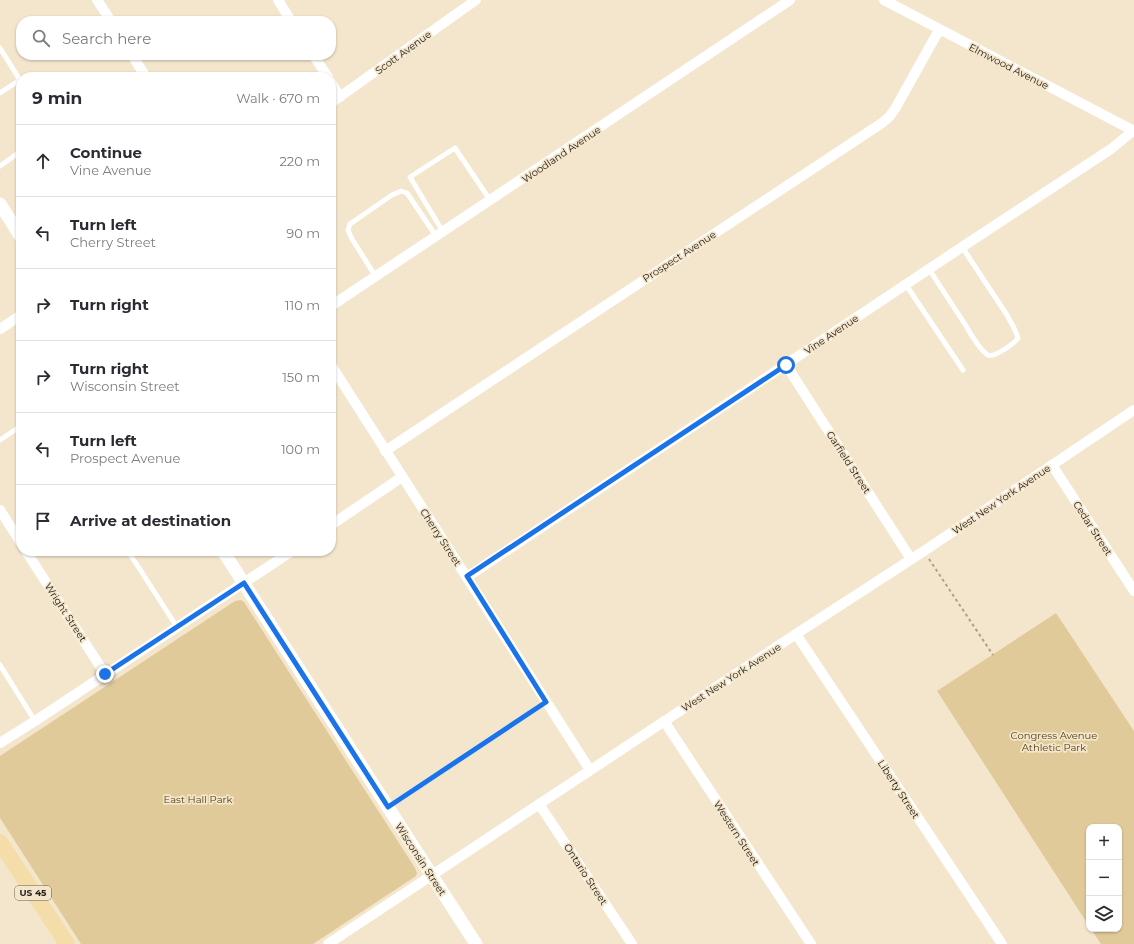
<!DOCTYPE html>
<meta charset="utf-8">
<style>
:root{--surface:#fff;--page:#f7f7f7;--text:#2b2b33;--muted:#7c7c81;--line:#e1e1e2}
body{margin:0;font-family:Montserrat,sans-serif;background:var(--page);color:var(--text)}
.controls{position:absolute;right:12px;bottom:12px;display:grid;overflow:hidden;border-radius:8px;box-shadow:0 1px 3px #0004}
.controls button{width:36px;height:36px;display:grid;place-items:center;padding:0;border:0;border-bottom:1px solid var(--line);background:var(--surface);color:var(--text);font:20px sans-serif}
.stop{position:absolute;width:12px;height:12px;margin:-9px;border:3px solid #1a73e8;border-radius:50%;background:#fff}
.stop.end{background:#1a73e8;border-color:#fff;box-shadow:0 1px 4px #0008}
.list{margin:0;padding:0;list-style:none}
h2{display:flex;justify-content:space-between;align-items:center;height:52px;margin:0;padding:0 16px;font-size:17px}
h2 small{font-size:13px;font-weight:400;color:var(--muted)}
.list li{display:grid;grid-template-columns:26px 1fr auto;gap:12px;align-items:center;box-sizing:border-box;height:72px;padding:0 16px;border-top:1px solid var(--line)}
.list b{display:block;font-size:15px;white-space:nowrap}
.list p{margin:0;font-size:13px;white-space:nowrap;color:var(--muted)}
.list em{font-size:13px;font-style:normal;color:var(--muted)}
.icon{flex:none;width:22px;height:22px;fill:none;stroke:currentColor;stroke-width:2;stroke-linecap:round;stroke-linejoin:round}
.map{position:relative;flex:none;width:1134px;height:944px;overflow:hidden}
.search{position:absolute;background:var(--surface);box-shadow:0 1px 3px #0004;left:16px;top:16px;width:320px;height:44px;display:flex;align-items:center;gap:10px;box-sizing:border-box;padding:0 14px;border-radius:16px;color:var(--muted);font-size:15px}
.panel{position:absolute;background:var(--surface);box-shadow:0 1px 3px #0004;left:16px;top:72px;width:320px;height:484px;border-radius:16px}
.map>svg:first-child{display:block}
.green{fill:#e1ca9a}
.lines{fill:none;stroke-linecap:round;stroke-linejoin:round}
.path{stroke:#aca18d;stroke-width:2;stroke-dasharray:3 3;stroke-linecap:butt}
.service{stroke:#fff;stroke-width:5}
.minor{stroke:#fff;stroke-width:10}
.tertiary{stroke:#fff;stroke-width:13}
.primary{stroke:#f5ddaa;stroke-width:16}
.route{stroke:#1a73e8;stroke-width:5}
.labels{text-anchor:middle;stroke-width:3.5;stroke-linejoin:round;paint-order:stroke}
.shield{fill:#f4e6cc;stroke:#645c4e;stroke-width:1}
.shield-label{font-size:9px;font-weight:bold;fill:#262118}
.street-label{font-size:10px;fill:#262118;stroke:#f4e6cc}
.park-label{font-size:10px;fill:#544011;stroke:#f4e6cc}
</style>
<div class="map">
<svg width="1134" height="944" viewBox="0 0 1134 944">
<rect width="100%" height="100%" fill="#f4e6cc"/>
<g class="green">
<polygon points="241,600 244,602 415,868 417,873 416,876 313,944 81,944 0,818 0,756 235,601"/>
<polygon points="1056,613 1134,731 1134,944 1101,944 1091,929 1119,929 1119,827 1089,827 1089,926 937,691"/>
</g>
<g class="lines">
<polyline class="path" points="929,559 993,655"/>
<g class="service">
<polyline points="0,48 20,80"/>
<polyline points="0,93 20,80 21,81"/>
<polyline points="0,166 21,151"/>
<polyline points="443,232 410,177 455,148 490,200"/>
<path d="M929,269C941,288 954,307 966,326C970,333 981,351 988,355C994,358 1015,343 1018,338L1015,330L1007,315L962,247"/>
<polyline points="376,277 352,239 348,230 350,224 392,195 401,191 407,193 436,236"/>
<polyline points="906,285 963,370"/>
<polyline points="0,440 21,426"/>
<polyline points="128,551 177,627"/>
<polyline points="0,665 35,721"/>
<polyline points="389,806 546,702"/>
</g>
<g class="minor">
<polyline points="97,0 111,21"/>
<polyline points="278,0 291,21"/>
<polyline points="884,0 1134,131"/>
<polyline points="132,55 146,77"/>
<polyline points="313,55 328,77"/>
<polyline points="331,82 340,97"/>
<polyline points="331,103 476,0"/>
<polyline points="331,306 790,0"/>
<polyline points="0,329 21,315"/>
<polyline points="331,365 590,770"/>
<polyline points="786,365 911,559"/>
<polyline points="385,451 882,123 889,117 895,109 939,30"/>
<polyline points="1052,465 1134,591"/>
<polyline points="0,510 21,543"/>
<polyline points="331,525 402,477"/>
<polyline points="26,551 105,674"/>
<polyline points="467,577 962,247 1111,149 1134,130"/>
<polyline points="796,634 1002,944"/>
<polyline points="664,721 811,944"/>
<polyline points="0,743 35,721 292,551"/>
<polyline points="539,804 632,944"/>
<polyline points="328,944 796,634 924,551 1134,410"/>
</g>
<g class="tertiary">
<polyline points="0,204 21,237"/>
<polyline points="223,551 476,944"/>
</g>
<polyline class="primary" points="0,842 67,944"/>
</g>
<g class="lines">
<polyline class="route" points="105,674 244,583 388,807 546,702 467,576 786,365"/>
</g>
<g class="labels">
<rect class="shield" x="15" y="886" width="36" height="14" rx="3"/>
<g class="shield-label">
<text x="33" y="896">US 45</text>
</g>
<g class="street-label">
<text transform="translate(403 52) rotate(-36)" y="4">Scott Avenue</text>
<text transform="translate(1009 66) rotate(27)" y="4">Elmwood Avenue</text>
<text transform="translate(561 154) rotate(-34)" y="4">Woodland Avenue</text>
<text transform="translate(679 256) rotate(-33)" y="4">Prospect Avenue</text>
<text transform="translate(831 334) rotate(-34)" y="4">Vine Avenue</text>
<text transform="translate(849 462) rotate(57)" y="4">Garfield Street</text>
<text transform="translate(1001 499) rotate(-34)" y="4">West New York Avenue</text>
<text transform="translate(1093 528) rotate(57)" y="4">Cedar Street</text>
<text transform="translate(441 537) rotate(57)" y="4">Cherry Street</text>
<text transform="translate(66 612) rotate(57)" y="4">Wright Street</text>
<text transform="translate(731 677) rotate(-33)" y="4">West New York Avenue</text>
<text transform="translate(899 789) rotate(57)" y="4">Liberty Street</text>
<text transform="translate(737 833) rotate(57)" y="4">Western Street</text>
<text transform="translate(421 859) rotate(57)" y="4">Wisconsin Street</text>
<text transform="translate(586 874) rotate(57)" y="4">Ontario Street</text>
</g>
<g class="park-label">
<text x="1054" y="739">Congress Avenue<tspan x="1054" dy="12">Athletic Park</tspan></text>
<text x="198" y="803">East Hall Park</text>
</g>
</g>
</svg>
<div class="controls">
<button>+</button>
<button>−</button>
<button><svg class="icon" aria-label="layers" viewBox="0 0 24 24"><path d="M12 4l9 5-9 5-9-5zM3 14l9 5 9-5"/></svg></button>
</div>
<div class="stop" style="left:786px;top:365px"></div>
<div class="stop end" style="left:105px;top:674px"></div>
<div class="search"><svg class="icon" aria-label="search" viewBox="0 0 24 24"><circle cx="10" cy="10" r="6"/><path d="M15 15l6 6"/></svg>Search here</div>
<section class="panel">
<h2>9 min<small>Walk · 670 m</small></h2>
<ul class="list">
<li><svg class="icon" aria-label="ahead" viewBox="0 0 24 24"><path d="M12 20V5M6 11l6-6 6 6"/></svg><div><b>Continue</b><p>Vine Avenue</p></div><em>220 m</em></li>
<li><svg class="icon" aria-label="left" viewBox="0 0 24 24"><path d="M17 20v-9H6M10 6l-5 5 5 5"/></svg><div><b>Turn left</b><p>Cherry Street</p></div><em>90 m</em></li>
<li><svg class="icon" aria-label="right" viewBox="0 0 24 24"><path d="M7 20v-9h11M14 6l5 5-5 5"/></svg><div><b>Turn right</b></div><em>110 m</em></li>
<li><svg class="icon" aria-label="right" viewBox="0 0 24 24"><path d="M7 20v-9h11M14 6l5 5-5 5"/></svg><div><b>Turn right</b><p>Wisconsin Street</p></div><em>150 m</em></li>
<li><svg class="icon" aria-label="left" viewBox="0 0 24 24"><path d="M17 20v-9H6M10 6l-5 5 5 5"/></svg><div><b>Turn left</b><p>Prospect Avenue</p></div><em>100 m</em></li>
<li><svg class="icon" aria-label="arrive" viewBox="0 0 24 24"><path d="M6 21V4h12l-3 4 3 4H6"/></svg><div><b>Arrive at destination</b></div></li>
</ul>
</section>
</div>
